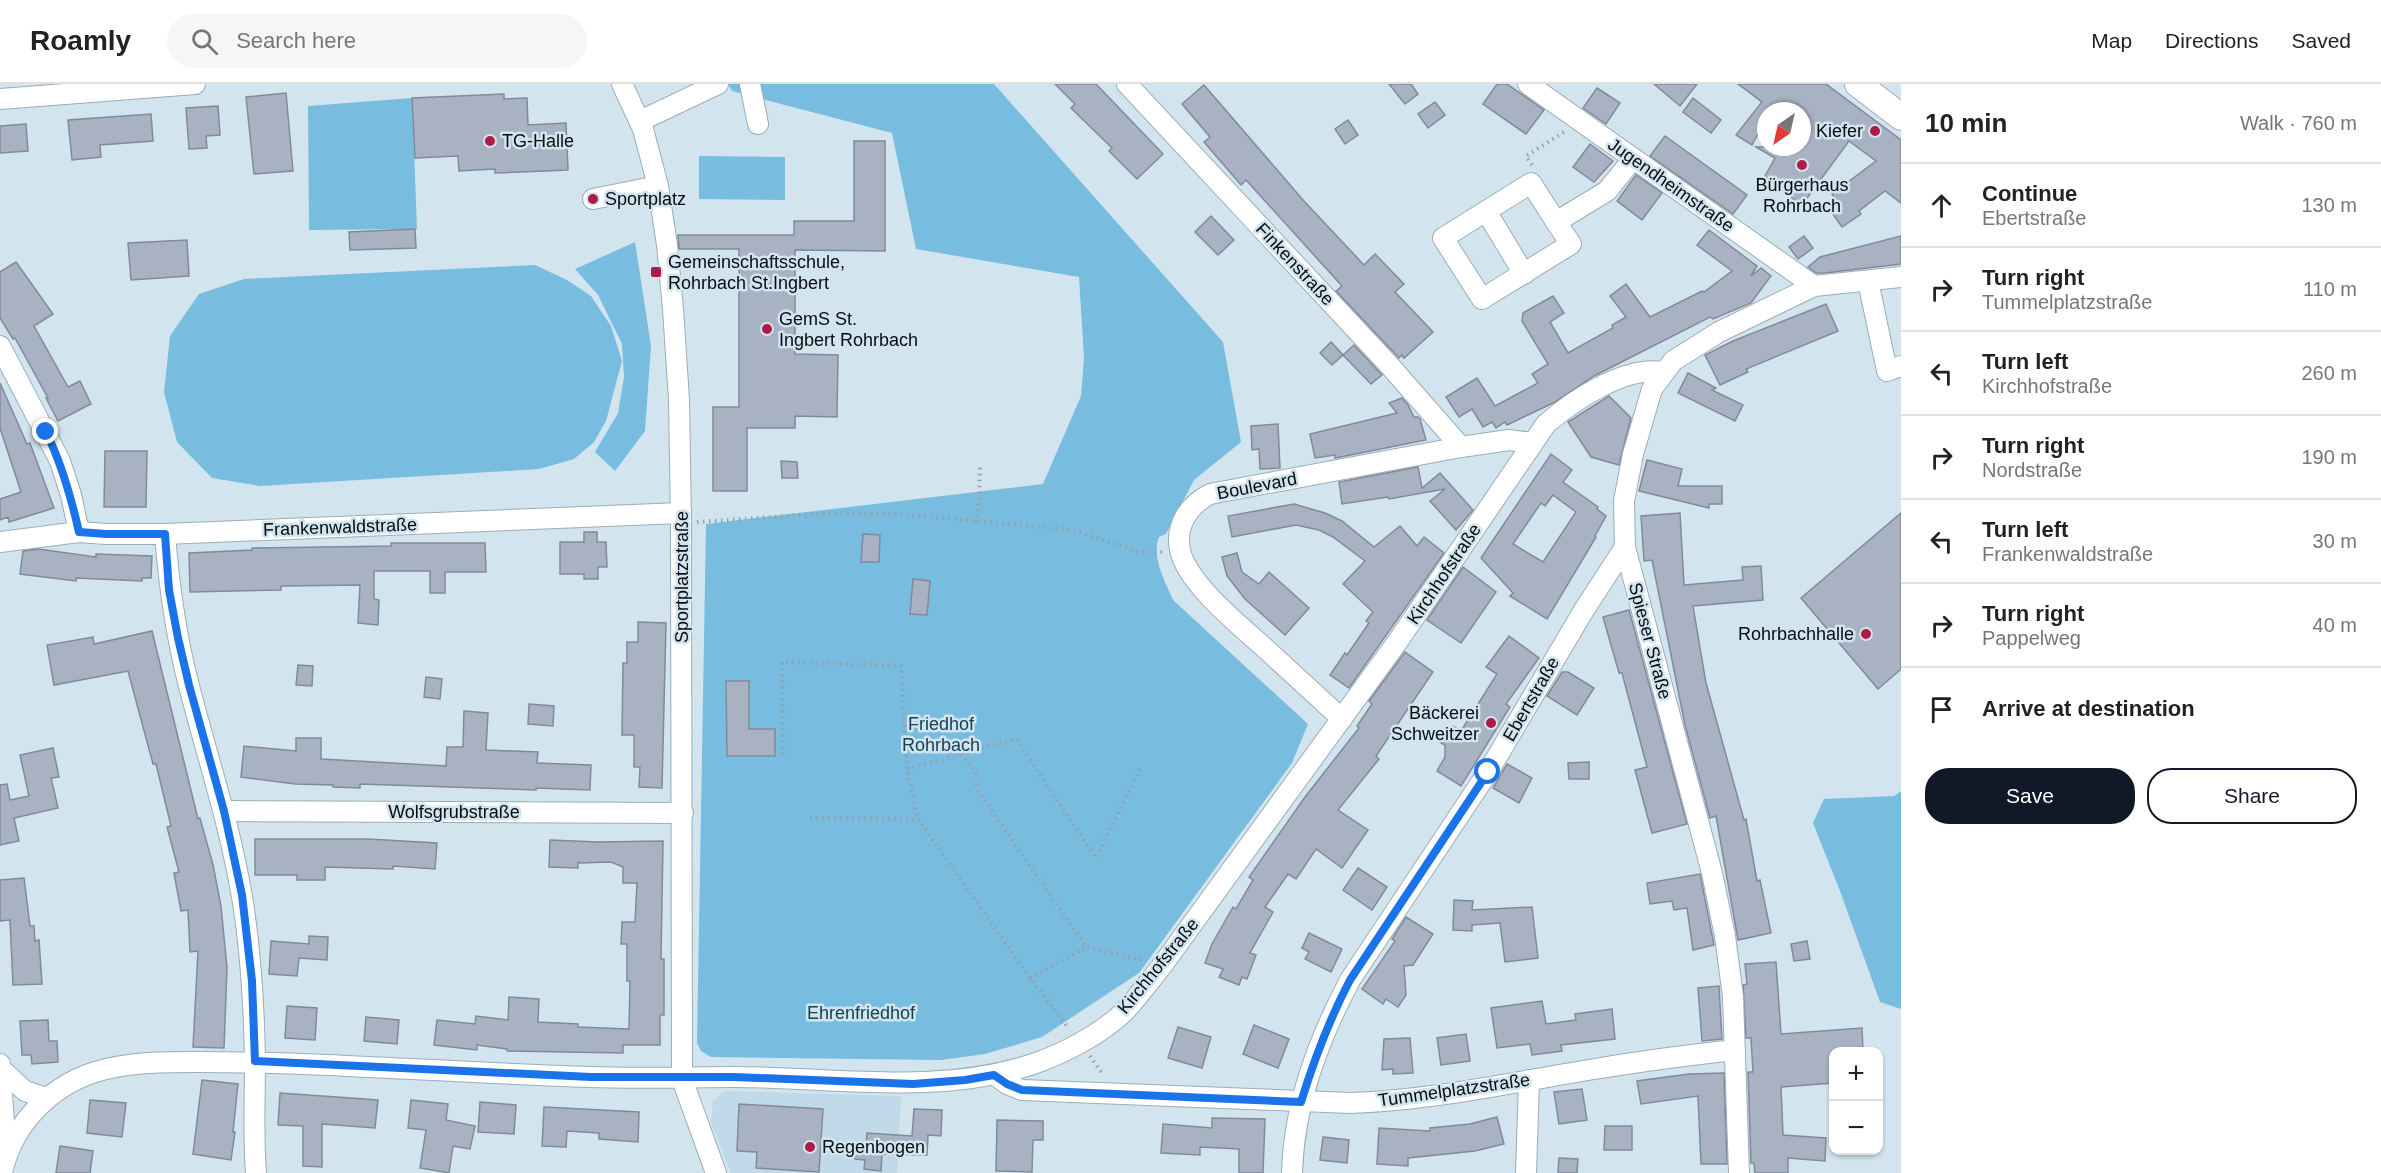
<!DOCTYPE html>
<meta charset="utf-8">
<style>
:root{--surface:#fff;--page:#f6f6f6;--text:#222;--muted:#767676;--line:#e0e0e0;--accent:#111827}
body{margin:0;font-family:Arial,sans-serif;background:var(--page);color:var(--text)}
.controls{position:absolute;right:18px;bottom:18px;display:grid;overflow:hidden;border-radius:12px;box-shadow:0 2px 4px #0004}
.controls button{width:54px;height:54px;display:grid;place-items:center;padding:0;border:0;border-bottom:2px solid var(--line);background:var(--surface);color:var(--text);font:30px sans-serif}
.compass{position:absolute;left:1757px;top:18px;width:54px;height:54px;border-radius:50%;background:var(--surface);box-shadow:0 2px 4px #0004;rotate:214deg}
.stop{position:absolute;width:18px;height:18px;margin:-14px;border:4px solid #1a73e8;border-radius:50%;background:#fff}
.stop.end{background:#1a73e8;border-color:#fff;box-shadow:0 2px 6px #0008}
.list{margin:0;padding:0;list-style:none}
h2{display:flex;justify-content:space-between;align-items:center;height:78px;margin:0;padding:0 24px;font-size:26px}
h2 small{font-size:20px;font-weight:400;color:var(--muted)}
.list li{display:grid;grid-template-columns:39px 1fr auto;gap:18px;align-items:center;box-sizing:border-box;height:84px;padding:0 24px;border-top:2px solid var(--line)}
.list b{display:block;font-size:22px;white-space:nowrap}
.list p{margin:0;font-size:20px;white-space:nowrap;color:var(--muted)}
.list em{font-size:20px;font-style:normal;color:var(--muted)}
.actions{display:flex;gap:12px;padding:18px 24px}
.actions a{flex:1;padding:14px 0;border:2px solid var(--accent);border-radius:24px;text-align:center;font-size:21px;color:var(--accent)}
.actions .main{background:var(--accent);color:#fff}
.icon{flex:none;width:33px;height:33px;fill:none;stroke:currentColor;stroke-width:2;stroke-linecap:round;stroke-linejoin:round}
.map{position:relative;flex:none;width:1901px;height:1089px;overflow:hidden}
header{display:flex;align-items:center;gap:36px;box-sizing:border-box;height:84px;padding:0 30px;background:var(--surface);border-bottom:2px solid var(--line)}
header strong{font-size:28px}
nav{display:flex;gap:33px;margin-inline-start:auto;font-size:21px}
.search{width:420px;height:54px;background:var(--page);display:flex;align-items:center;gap:15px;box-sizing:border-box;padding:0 21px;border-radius:33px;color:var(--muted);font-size:22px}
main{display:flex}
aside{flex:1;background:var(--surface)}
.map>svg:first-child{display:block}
.built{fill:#c0dae9}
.green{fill:#78bce0}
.building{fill:#a8b2c2;stroke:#818a99;stroke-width:1.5;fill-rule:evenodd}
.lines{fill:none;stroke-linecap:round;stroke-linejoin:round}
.minor-casing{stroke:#9badb7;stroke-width:22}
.major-casing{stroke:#9badb7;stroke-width:28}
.path{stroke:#92a1a9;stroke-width:4;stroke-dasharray:1.5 4.5;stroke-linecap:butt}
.minor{stroke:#fff;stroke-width:20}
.major{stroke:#fff;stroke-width:26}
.route{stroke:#1a73e8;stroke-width:8}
.poi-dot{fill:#ae1b46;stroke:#d2e5ef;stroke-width:2}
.labels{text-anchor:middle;stroke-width:5;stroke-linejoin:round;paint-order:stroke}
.poi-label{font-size:18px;fill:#070c10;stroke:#d2e5ef;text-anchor:start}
.street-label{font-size:18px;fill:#070c10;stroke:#d2e5ef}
.park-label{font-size:18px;fill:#144155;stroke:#d2e5ef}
</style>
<header>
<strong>Roamly</strong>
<div class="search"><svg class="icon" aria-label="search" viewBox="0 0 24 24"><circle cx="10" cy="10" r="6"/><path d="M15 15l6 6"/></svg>Search here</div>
<nav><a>Map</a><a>Directions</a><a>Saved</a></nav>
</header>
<main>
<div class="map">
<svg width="1901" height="1089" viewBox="0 0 1901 1089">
<rect width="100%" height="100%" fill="#d2e5ef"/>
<polygon class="built" points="725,1007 901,1012 897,1089 731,1089 711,1038 713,1017"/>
<g class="green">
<path d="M728,0H994L1223,258L1241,358L1194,396L1166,450L1159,453C1151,473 1165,497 1173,516L1308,640L1292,679L1139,889L1042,953L985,970L941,976L711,973L701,967L697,959L706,440L1043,400L1081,312L1084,274L1079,193L916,165L892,49L732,7Z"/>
<polygon points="412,14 417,145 309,146 308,22"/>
<polygon points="699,72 785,73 785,116 699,115"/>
<polygon points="635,158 651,262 645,347 615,387 595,368 618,329 624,293 622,260 598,211 575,185"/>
<polygon points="535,181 567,196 591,212 611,242 622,277 606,337 594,358 574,375 539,385 260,402 212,394 177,358 164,308 170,252 199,210 244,195"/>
<polygon points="1901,707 1901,925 1880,918 1840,807 1813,739 1824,715 1894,712"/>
</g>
<g class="building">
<polygon points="1055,0 1096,0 1163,70 1137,95 1109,67 1112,64 1071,24 1075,20"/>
<polygon points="1389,0 1411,0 1418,10 1405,20"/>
<polygon points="1497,0 1507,0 1544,26 1526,50 1483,20"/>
<polygon points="1654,0 1697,0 1680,22"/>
<polygon points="1738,0 1826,0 1901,56 1901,119 1885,107 1859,127 1861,130 1842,143 1832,129 1841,122 1832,110 1876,77 1849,57 1802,121 1786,110 1765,92 1775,74 1756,63 1802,63 1802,27 1766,27 1766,35 1752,61 1736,51 1762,18"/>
<polygon points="1204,1 1303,116 1364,181 1375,170 1404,200 1395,208 1433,248 1404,274 1402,271 1399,274 1336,207 1342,202 1246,96 1241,101 1204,58 1210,53 1182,20"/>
<polygon points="1597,4 1620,19 1606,40 1583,24"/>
<polygon points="286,9 293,87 254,90 246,13"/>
<polygon points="504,10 504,15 527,14 528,41 566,39 568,86 495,89 495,85 459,87 458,72 415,74 412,14"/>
<polygon points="1693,14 1721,36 1711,49 1683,28"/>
<polygon points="1435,18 1445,31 1428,44 1418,30"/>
<polygon points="218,22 220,51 206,52 207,64 189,65 186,24"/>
<polygon points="151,30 153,57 100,61 101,73 72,76 68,36"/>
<polygon points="1348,36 1358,51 1345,60 1335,45"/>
<polygon points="26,40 28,67 0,69 0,42"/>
<polygon points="1665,52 1747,111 1733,130 1650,72"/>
<polygon points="854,57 885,57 885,167 795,166 795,270 838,271 837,333 795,332 795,344 747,344 747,407 713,407 713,323 739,323 739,165 679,165 678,151 794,151 794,137 854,137"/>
<polygon points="1590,60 1613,77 1594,98 1573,83"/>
<polygon points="1636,91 1662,109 1642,136 1617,117"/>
<polygon points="1211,132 1234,156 1218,171 1195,148"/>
<polygon points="415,145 416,164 350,166 349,148"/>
<polygon points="1709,146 1757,182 1751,192 1761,184 1771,192 1751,219 1713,235 1710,233 1594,292 1555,318 1507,341 1505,338 1496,344 1492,338 1483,343 1472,325 1459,333 1446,313 1477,294 1495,322 1538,299 1532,290 1548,280 1522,237 1523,229 1553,212 1564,229 1550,238 1568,269 1613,244 1612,241 1626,233 1610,212 1626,200 1650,233 1702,207 1704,208 1732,187 1697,161"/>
<polygon points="1804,152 1813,164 1798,175 1789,163"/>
<polygon points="1901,152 1901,180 1825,189 1816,189 1808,183 1820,173"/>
<polygon points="187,156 189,192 131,196 128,159"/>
<polygon points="16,178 53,230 34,242 68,303 80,297 91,320 58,337 46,314 48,314 15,254 13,255 0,234 0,188"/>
<polygon points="1826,220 1838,247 1746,285 1748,288 1720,301 1705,271 1733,257"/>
<polygon points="1331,258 1343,271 1332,281 1320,269"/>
<polygon points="1354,261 1382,291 1371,300 1343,271"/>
<polygon points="1688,289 1716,304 1712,306 1743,321 1735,337 1678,309"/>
<polygon points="0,299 27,360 30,359 54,424 9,438 8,433 0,436 0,415 21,408 0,344"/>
<polygon points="1609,312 1631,334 1619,381 1591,373 1568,338"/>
<polygon points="1402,314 1408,321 1414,333 1418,333 1420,335 1426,356 1335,374 1335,371 1315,374 1310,350 1397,329 1389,319"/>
<polygon points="1278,340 1280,384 1260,385 1259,365 1252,366 1251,342"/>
<polygon points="105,367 147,367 146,423 104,423"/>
<path d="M1551,370L1572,386L1563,398L1598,423L1597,425L1606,432L1595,452L1596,453L1547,535L1510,512L1513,509L1481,474ZM1553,411L1576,428L1543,478L1513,460L1541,419L1545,422Z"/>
<polygon points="1647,376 1682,385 1678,402 1722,402 1722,420 1709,420 1709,424 1639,407"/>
<polygon points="781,377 797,378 798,394 782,394"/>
<polygon points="1418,383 1422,404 1440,389 1473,426 1456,446 1430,417 1445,405 1389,415 1388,413 1342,420 1339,398"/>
<polygon points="1294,420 1325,429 1342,437 1374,463 1400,442 1417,462 1424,453 1444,469 1349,604 1330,591 1345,569 1347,571 1369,539 1366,537 1373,528 1343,500 1365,477 1333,453 1319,446 1296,441 1232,453 1228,432"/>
<polygon points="1680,429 1684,501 1743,496 1742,483 1761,482 1763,516 1693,522 1706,599 1744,736 1746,735 1757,797 1760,796 1771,849 1738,856 1716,732 1710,734 1685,641 1652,476 1644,477 1641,432"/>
<polygon points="1901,429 1901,585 1878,605 1801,514"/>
<polygon points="584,448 597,448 597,458 606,458 607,483 598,483 598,495 584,495 584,490 560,490 560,458 584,458"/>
<polygon points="863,450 880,451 879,478 861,478"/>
<polygon points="391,459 485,459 486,488 445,488 445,509 430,509 430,487 374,487 374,515 379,516 378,541 358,539 360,501 281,502 281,506 190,508 189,469 252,466 252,464 391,462"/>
<polygon points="38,465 96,473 96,470 152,472 151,494 142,494 142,497 76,494 76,497 20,490 23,467"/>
<polygon points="1237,469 1242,488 1259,500 1269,488 1309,524 1285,551 1245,515 1227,492 1222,473"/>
<polygon points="1463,483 1496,508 1461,559 1427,536"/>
<polygon points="913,495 930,497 927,531 910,530"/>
<polygon points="1629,526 1687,740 1652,749 1635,686 1647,683 1622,589 1619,589 1603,533"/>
<polygon points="638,538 666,539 662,704 639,703 640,683 634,683 634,651 622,651 623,579 627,579 627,558 638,558"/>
<polygon points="152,547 198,735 200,734 213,781 221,822 227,884 224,964 193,963 198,867 190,868 188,826 181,827 174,789 179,788 167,743 171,742 156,680 153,680 128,587 54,601 47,561 93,553 94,560"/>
<polygon points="1509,552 1539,574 1506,620 1510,623 1461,702 1437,687 1445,673 1445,661 1441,659 1453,642 1461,647 1497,590 1486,583"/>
<polygon points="1405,568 1433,588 1376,672 1379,675 1338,726 1368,746 1342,784 1316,765 1296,795 1288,790 1265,823 1273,828 1250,869 1256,871 1247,895 1242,893 1239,901 1219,893 1223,885 1205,879 1212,860 1233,823 1236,825 1253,796 1249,793 1305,713 1359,644 1357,642 1372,620 1369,617"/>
<polygon points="298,581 313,582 312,602 296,601"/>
<polygon points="1562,588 1568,588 1594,604 1577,631 1547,612"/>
<polygon points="426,593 442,595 440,615 424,613"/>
<polygon points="726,597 749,597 749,645 775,645 775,672 727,672"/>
<polygon points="529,620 554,622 553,642 528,640"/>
<polygon points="464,627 488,629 486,666 538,668 537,679 591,681 590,706 536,704 536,706 360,700 360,704 333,703 333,701 295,700 241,693 244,662 296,667 296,654 321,654 321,675 446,682 447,663 463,663"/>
<polygon points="53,664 59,693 51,694 58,724 14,734 19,757 0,761 0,701 7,700 10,716 29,712 20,671"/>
<polygon points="1589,678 1589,695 1569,695 1568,679"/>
<polygon points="1507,680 1532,694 1519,719 1493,704"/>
<polygon points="255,755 368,755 437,759 435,785 393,782 393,785 325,783 325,796 297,796 297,791 255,791"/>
<polygon points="550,756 599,758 663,757 661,875 664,875 664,931 660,931 660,961 623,961 623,969 507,967 507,965 477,961 477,966 434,961 437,936 475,940 476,932 508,936 509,913 539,915 538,938 578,940 578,943 629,945 630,897 627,897 627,860 621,860 622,838 635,838 637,799 623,799 623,783 611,778 578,779 578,784 549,783"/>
<polygon points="1358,784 1387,803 1372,826 1343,806"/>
<polygon points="1700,790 1714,861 1693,866 1687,824 1674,826 1672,817 1650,820 1647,799"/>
<polygon points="24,794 30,842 34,842 35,857 39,856 42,900 13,901 10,836 0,837 0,796"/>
<polygon points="1454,816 1473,817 1472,826 1532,823 1538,874 1505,878 1500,839 1472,841 1472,847 1453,846"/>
<polygon points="1406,833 1433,850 1413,881 1404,882 1406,911 1398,923 1386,915 1383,920 1362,905 1395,857 1392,855"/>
<polygon points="1309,849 1342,865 1331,888 1305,875 1309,868 1302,864"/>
<polygon points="309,852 328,853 327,876 299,874 297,892 269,890 271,857 309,860"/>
<polygon points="1807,857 1810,875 1794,877 1791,860"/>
<polygon points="1776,878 1781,950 1862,944 1863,968 1833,968 1833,999 1781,1003 1783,1051 1826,1054 1825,1077 1788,1074 1788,1089 1755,1089 1754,1079 1751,1079 1748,988 1753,988 1751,954 1746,954 1743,901 1747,900 1745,880"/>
<polygon points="1719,902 1722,955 1702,957 1698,904"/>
<polygon points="1542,917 1546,940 1576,936 1575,930 1612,925 1615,955 1561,961 1562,967 1532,971 1530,960 1497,964 1491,924"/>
<polygon points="287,922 317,924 315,956 285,954"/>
<polygon points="366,933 399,936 397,960 364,957"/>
<polygon points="48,936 49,957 57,957 58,978 32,980 31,971 22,971 20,937"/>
<polygon points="1254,941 1289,955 1278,984 1243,970"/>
<polygon points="1178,943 1211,953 1202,984 1168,974"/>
<polygon points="1466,950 1470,977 1441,981 1437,954"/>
<polygon points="1410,954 1413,989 1393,990 1393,985 1382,986 1384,955"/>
<polygon points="1724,989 1727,1080 1701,1080 1698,1012 1641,1020 1637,997 1689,990"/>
<polygon points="202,996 238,1000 233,1048 235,1048 231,1076 193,1070"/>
<polygon points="1582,1005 1587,1036 1559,1040 1554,1008"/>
<polygon points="280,1009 378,1016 375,1044 322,1040 322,1083 303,1082 303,1042 278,1041"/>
<polygon points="90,1016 126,1019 122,1053 87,1049"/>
<polygon points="411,1016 448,1020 446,1036 475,1042 470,1065 453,1062 449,1089 420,1084 426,1046 408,1044"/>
<polygon points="480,1018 516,1021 514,1050 478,1048"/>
<polygon points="739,1020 823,1025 819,1088 756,1084 757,1068 737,1067"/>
<polygon points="544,1023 639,1028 638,1058 599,1055 599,1049 567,1047 566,1063 542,1062"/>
<polygon points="914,1025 942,1026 941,1052 928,1051 927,1071 882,1070 881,1087 864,1085 865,1076 855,1075 856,1060 866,1061 867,1049 912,1052"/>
<polygon points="1497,1033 1504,1060 1475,1067 1408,1074 1408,1082 1377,1080 1379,1044 1430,1047 1430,1044 1470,1040"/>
<polygon points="1212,1034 1265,1035 1263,1089 1239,1089 1239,1065 1200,1063 1200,1071 1161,1069 1163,1040 1212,1044"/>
<polygon points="997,1036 1043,1037 1043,1056 1033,1056 1032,1088 996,1087"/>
<polygon points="1605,1042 1632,1042 1632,1066 1604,1066"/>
<polygon points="1323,1053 1349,1056 1347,1079 1320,1076"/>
<polygon points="60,1062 93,1067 90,1089 56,1089"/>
<polygon points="1559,1074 1578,1075 1577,1089 1558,1089"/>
</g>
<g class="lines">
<defs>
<g id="minor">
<polyline points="622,0 643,45 658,102 667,161 673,225 679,316 681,439 682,995 716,1089"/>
<polyline points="750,0 758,40"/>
<polyline points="1127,0 1390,282 1461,363"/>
<polyline points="1528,0 1814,202"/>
<polyline points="0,15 195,0"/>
<polyline points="640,37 718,0"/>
<polyline points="593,115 658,102"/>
<polyline points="1486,127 1524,190"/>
<polyline points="1556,138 1571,160 1482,215 1443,154 1531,99 1556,138 1607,107 1633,75"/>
<polyline points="1868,197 1887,287 1901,282"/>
<polyline points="0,262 60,377 71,411 79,448"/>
<path d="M165,450C169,502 176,552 189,602C207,672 230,741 242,813C251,867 254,921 255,976C255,1014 253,1051 256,1089"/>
<polyline points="0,458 79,448 106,450 165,450 681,429"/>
<path d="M1342,635C1317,612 1292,589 1267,566C1242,543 1187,500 1180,466C1175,441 1189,421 1210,410L1461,363L1509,356L1532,359"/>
<polyline points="224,727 683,729"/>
<polyline points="0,980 6,1069"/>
<polyline points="1,985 25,1007 46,1014"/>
<path d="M995,991L1007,1000L1022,1006L1351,1019C1434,1016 1514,998 1595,985C1642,977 1689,971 1735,966"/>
<path d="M2,1089C12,1041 49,1003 95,988C128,978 161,978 195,978C239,978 283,979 327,981C414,985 502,990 590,993C638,995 686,993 734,993C834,993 936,1012 1033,980C1065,969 1101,950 1125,927C1138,913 1149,898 1161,883L1398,557L1546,340C1574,316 1624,282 1663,288"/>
<path d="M1292,1089C1294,1020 1318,957 1350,896L1488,688L1584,526L1625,463"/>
<polyline points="1526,1089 1529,996"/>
<polyline points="1739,1089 1733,913 1725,852 1712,789 1625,463 1624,417 1633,370 1652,305 1673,277 1719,248 1814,202 1901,193"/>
</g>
<polyline id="major" points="1858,0 1901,33"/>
</defs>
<use href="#minor" class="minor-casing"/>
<use href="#major" class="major-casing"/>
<g class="path">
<polyline points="1532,81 1526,72 1564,48"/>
<polyline points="697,438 832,429 911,431 1072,446 1140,468 1162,468"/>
<polyline points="976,439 979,416 980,382"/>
<polyline points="783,670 782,578 901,582 907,685 918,735 1030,894 1069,945"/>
<polyline points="961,670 976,689 976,704 1086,863 1143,876"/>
<polyline points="907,685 1016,655 1096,774 1140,685"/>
<polyline points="810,734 918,735"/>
<polyline points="1030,894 1086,863"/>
<polyline points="1090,972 1103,991"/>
</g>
<use href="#minor" class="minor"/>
<use href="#major" class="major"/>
</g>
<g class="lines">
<path class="route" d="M46,348C62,380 71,413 79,448L106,450H165L169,506L178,554L189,601L224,727L242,811L252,897L255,977L591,993H734L913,1000L965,996L994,991L1007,1000L1022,1006L1301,1018C1314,976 1329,936 1350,896L1488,688"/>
</g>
<g class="poi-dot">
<circle cx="1875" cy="47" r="6"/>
<circle cx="490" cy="57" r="6"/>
<circle cx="1802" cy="81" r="6"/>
<circle cx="593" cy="115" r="6"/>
<rect x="650" y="182" width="12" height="12" rx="3"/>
<circle cx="767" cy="245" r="6"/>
<circle cx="1866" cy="550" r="6"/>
<circle cx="1491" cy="639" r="6"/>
<circle cx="810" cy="1063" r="6"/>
</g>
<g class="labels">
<g class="poi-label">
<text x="1863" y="53" text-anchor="end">Kiefer</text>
<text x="502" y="63">TG-Halle</text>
<text x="1802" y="107" text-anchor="middle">Bürgerhaus<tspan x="1802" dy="21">Rohrbach</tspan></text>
<text x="605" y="121">Sportplatz</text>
<text x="668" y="184">Gemeinschaftsschule,<tspan x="668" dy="21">Rohrbach St.Ingbert</tspan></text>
<text x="779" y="241">GemS St.<tspan x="779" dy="21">Ingbert Rohrbach</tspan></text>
<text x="1854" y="556" text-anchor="end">Rohrbachhalle</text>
<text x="1479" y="635" text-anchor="end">Bäckerei<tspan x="1479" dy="21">Schweitzer</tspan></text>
<text x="822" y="1069">Regenbogen</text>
</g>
<g class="street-label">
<text transform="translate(1671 101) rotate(35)" y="6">Jugendheimstraße</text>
<text transform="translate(1295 180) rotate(47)" y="6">Finkenstraße</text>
<text transform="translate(1257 402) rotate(-11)" y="6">Boulevard</text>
<text transform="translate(340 443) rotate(-2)" y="6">Frankenwaldstraße</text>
<text transform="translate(1444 490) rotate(-56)" y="6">Kirchhofstraße</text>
<text transform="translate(682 493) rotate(-90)" y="6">Sportplatzstraße</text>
<text transform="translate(1650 557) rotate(75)" y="6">Spieser Straße</text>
<text transform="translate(1531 615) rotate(-60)" y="6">Ebertstraße</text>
<text x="454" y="734">Wolfsgrubstraße</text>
<text transform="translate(1158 882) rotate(-51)" y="6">Kirchhofstraße</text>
<text transform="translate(1454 1006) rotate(-8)" y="6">Tummelplatzstraße</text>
</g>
<g class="park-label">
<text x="941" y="646">Friedhof<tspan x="941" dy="21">Rohrbach</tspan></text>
<text x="861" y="935">Ehrenfriedhof</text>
</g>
</g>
</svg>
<div class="controls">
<button>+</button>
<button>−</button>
</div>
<svg class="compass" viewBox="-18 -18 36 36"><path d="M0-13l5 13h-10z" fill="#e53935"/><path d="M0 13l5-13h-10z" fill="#767676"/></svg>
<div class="stop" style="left:1488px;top:688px"></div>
<div class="stop end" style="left:46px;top:348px"></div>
</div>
<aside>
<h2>10 min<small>Walk · 760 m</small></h2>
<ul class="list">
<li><svg class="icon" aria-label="ahead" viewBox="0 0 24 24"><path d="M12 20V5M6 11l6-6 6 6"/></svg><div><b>Continue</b><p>Ebertstraße</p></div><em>130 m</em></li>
<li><svg class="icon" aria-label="right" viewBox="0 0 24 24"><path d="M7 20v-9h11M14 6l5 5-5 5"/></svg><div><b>Turn right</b><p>Tummelplatzstraße</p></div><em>110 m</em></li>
<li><svg class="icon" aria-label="left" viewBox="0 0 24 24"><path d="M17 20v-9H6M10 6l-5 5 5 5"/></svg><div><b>Turn left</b><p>Kirchhofstraße</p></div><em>260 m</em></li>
<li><svg class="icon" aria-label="right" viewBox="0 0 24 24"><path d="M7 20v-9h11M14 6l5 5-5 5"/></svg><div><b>Turn right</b><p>Nordstraße</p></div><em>190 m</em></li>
<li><svg class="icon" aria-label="left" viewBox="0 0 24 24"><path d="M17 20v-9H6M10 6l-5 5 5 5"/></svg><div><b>Turn left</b><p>Frankenwaldstraße</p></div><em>30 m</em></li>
<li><svg class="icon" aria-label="right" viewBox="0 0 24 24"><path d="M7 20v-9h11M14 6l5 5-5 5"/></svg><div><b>Turn right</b><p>Pappelweg</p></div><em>40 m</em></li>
<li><svg class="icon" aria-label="arrive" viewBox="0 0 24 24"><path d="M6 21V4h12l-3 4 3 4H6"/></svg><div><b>Arrive at destination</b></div></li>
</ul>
<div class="actions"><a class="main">Save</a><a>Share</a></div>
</aside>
</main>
